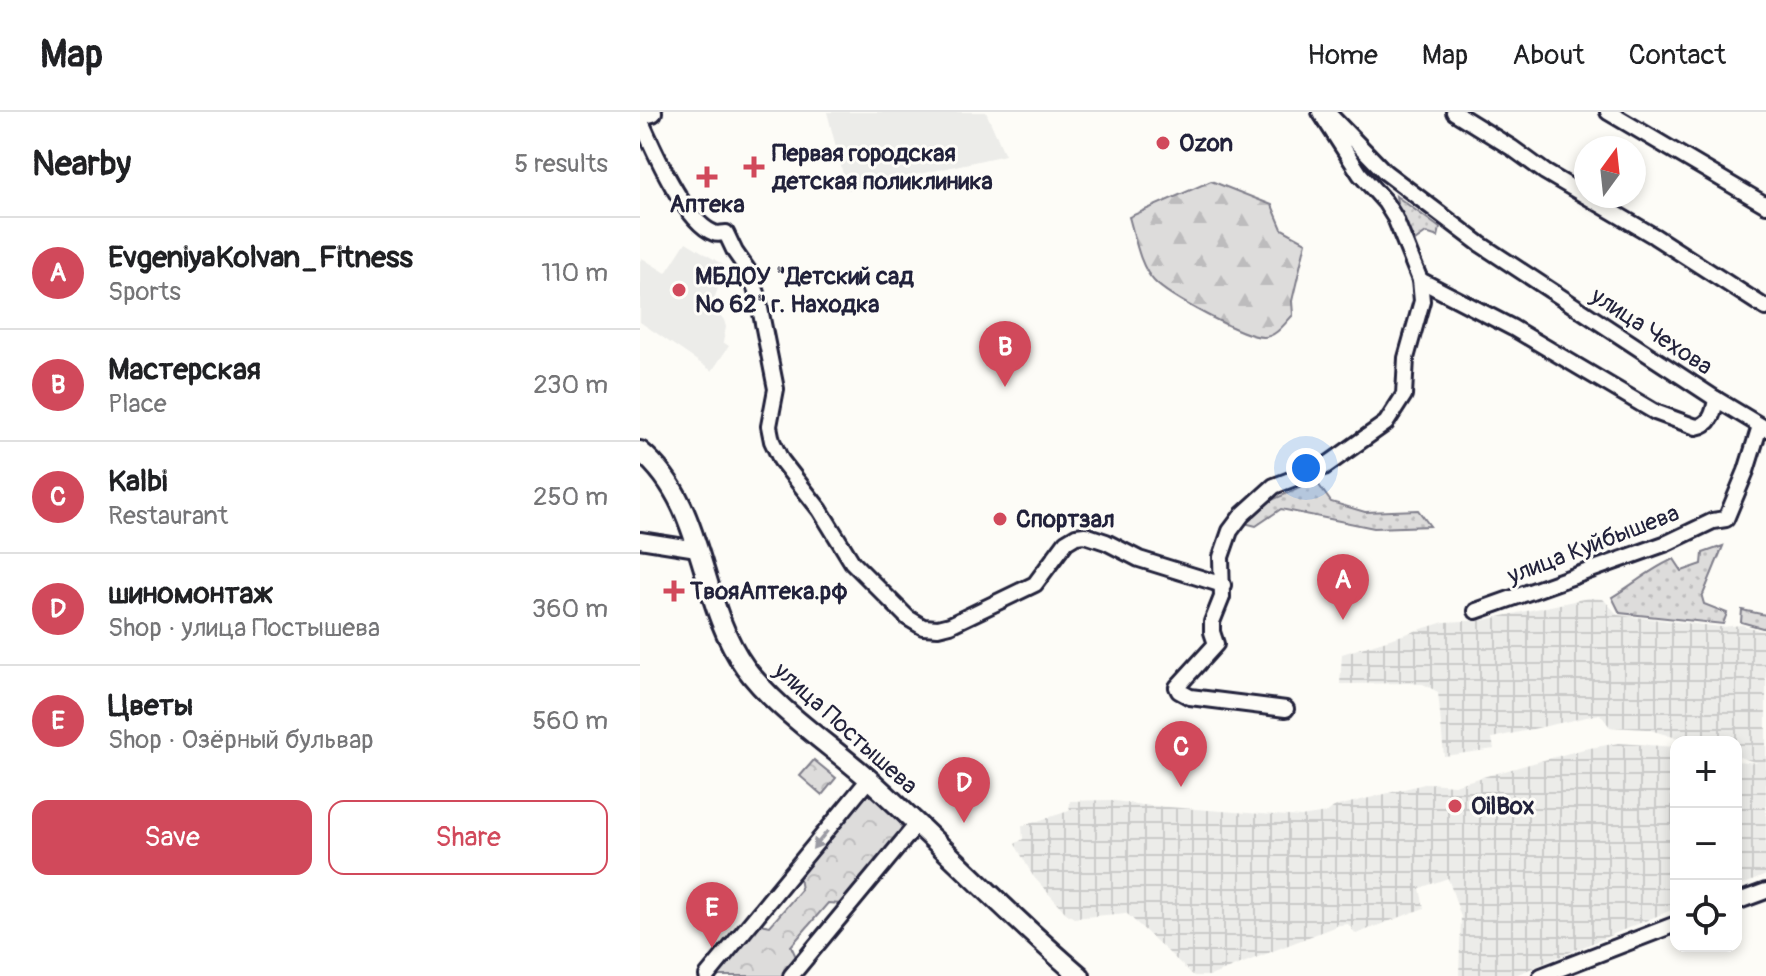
<!DOCTYPE html>
<meta charset="utf-8">
<style>
:root{--surface:#fff;--page:#f2f2f2;--text:#202124;--muted:#757577;--line:#e0e0e0;--accent:#d1495b}
body{margin:0;font-family:Pangolin,sans-serif;background:var(--page);color:var(--text)}
.controls{position:absolute;right:24px;bottom:24px;display:grid;overflow:hidden;border-radius:16px;box-shadow:0 4px 12px #0003}
.controls button{width:72px;height:72px;display:grid;place-items:center;padding:0;border:0;border-bottom:2px solid var(--line);background:var(--surface);color:var(--text);font:40px sans-serif}
.compass{position:absolute;left:934px;top:24px;width:72px;height:72px;border-radius:50%;background:var(--surface);box-shadow:0 4px 12px #0003;rotate:15deg}
.you{position:absolute;left:666px;top:356px;width:28px;height:28px;margin:-20px;border:6px solid #fff;border-radius:50%;background:#1a73e8;box-shadow:0 0 0 12px #1a73e833}
.badge{display:grid;place-items:center;width:52px;height:52px;border-radius:50%;background:var(--accent);color:#fff;font-size:26px;font-weight:700}
.pin{position:absolute;translate:-50% -66px;filter:drop-shadow(0 2px 4px #0008)}
.pin::after{content:'';position:absolute;top:42px;width:28px;height:24px;background:inherit;clip-path:polygon(0 0,100% 0,50% 100%)}
.list{margin:0;padding:0;list-style:none}
h2{display:flex;justify-content:space-between;align-items:center;height:104px;margin:0;padding:0 32px;font-size:34px}
h2 small{font-size:26px;font-weight:400;color:var(--muted)}
.list li{display:grid;grid-template-columns:52px 1fr auto;gap:24px;align-items:center;box-sizing:border-box;height:112px;padding:0 32px;border-top:2px solid var(--line)}
.list b{display:block;font-size:30px;white-space:nowrap}
.list p{margin:0;font-size:26px;white-space:nowrap;color:var(--muted)}
.list em{font-size:26px;font-style:normal;color:var(--muted)}
.actions{display:flex;gap:16px;padding:24px 32px}
.actions a{flex:1;padding:18px 0;border:2px solid var(--accent);border-radius:16px;text-align:center;font-size:28px;color:var(--accent)}
.actions .main{background:var(--accent);color:#fff}
.icon{flex:none;width:44px;height:44px;fill:none;stroke:currentColor;stroke-width:2;stroke-linecap:round;stroke-linejoin:round}
.map{position:relative;flex:none;width:1126px;height:864px;overflow:hidden}
header{display:flex;align-items:center;gap:48px;box-sizing:border-box;height:112px;padding:0 40px;background:var(--surface);border-bottom:2px solid var(--line)}
header strong{font-size:38px}
nav{display:flex;gap:44px;margin-inline-start:auto;font-size:28px}
main{display:flex}
aside{flex:1;background:var(--surface)}
.map>svg:first-child{display:block}
.built{fill:#ecece9}
.industrial{fill:url(#industrial-grid)}
.grass{fill:url(#grass-dots);stroke:#807f8b;stroke-width:2}
.forest{fill:url(#forest-firs);stroke:#807f8b;stroke-width:2}
.park{fill:url(#park-crowns);stroke:#807f8b;stroke-width:2}
.lines{fill:none;stroke-linecap:round;stroke-linejoin:round}
.minor-casing{stroke:#22223b;stroke-width:20}
.major-casing{stroke:#22223b;stroke-width:24}
.minor{stroke:#fdfcf7;stroke-width:14}
.major{stroke:#fdfcf7;stroke-width:18}
.oneway{fill:#9a9aa2}
.poi-dot{fill:#d1495b;stroke:#fdfcf7;stroke-width:3}
.labels{text-anchor:middle;stroke-width:6;stroke-linejoin:round;paint-order:stroke}
.poi-label{font-size:24px;font-weight:bold;fill:#22223b;stroke:#fdfcf7;text-anchor:start}
.street-label{font-size:24px;fill:#22223b;stroke:#fdfcf7}
</style>
<header>
<strong>Map</strong>
<nav><a>Home</a><a>Map</a><a>About</a><a>Contact</a></nav>
</header>
<main>
<aside>
<h2>Nearby<small>5 results</small></h2>
<ul class="list">
<li><span class="badge">A</span><div><b>EvgeniyaKolvan_Fitness</b><p>Sports</p></div><em>110 m</em></li>
<li><span class="badge">B</span><div><b>Мастерская</b><p>Place</p></div><em>230 m</em></li>
<li><span class="badge">C</span><div><b>Kalbi</b><p>Restaurant</p></div><em>250 m</em></li>
<li><span class="badge">D</span><div><b>шиномонтаж</b><p>Shop · улица Постышева</p></div><em>360 m</em></li>
<li><span class="badge">E</span><div><b>Цветы</b><p>Shop · Озёрный бульвар</p></div><em>560 m</em></li>
</ul>
<div class="actions"><a class="main">Save</a><a>Share</a></div>
</aside>
<div class="map">
<svg width="1126" height="864" viewBox="0 0 1126 864">
<defs>
<pattern id="industrial-grid" width="8" height="8" patternUnits="userSpaceOnUse" patternTransform="scale(2)"><rect width="8" height="8" fill="#ecece9"/><path d="M0 4h8M4 0v8" fill="none" stroke="#cacac9"/></pattern>
<pattern id="grass-dots" width="8" height="8" patternUnits="userSpaceOnUse" patternTransform="scale(2)"><rect width="8" height="8" fill="#dddcdb"/><path d="M2 2h.1M6 6h.1" fill="none" stroke="#bdbcbd" stroke-width="1.8" stroke-linecap="round"/></pattern>
<pattern id="forest-firs" width="22" height="20" patternUnits="userSpaceOnUse" patternTransform="scale(2)"><rect width="22" height="20" fill="#dddcdb"/><path d="M5 1l3.5 6h-7zM16 11l3.5 6h-7z" fill="#bdbcbd"/></pattern>
<pattern id="park-crowns" width="20" height="18" patternUnits="userSpaceOnUse" patternTransform="scale(2)"><rect width="20" height="18" fill="#dddcdb"/><path d="M2 6a3 3 0 1 1 6 0M12 15a3 3 0 1 1 6 0" fill="none" stroke="#bdbcbd"/></pattern>
</defs>
<rect width="100%" height="100%" fill="#fdfcf7"/>
<filter id="ink" filterUnits="userSpaceOnUse"><feTurbulence type="fractalNoise" baseFrequency=".0125" numOctaves="2"/><feDisplacementMap in="SourceGraphic" scale="16" xChannelSelector="R" yChannelSelector="G"/><feConvolveMatrix kernelMatrix="1 2 1 2 8 2 1 2 1" color-interpolation-filters="sRGB"/></filter>
<g filter="url(#ink)">
<g class="built">
<polygon points="187,0 346,0 365,43 207,78"/>
<polygon points="46,130 85,154 72,194 84,208 86,215 83,230 89,234 72,259 0,210 0,149 2,146 26,161"/>
</g>
<g class="industrial">
<polygon points="948,486 963,487 978,503 1081,515 1102,513 1126,520 1126,763 1100,774 1096,771 1096,649 1118,651 1096,644 1096,630 1050,630 1007,617 970,615 960,602 852,626 854,637 804,644 798,580 783,572 768,571 700,572 702,542 804,510 844,508"/>
<polygon points="979,631 1036,635 1036,796 873,864 819,864 821,805 808,766 780,776 784,796 716,822 708,812 699,813 570,864 554,864 486,801 434,806 426,801 393,764 375,732 383,727 382,714 429,699 430,689 469,688 502,693 661,705 686,701 694,695 788,671 814,673 944,637"/>
</g>
<g class="grass">
<polygon points="756,84 800,116 798,125 786,121 772,131 760,109"/>
<polygon points="676,369 691,390 725,400 778,398 790,414 734,416 641,397 616,414 604,411 627,390"/>
<path d="M1083,434L1062,485L1064,492L1087,501L1083,512L980,501L972,485C991,474 1015,454 1034,447L1042,459L1062,452L1063,441Z"/>
<polygon points="1102,498 1126,503 1126,517 1101,510"/>
</g>
<path class="forest" d="M571,69L632,93L642,117L666,130L652,189L653,203C645,211 636,225 624,225C605,226 528,184 514,169C499,153 495,125 489,105Z"/>
<g class="park">
<polygon points="174,648 196,666 182,683 160,664"/>
<path d="M226,681C239,684 261,704 262,718L201,792L188,791L151,834L157,847L142,864H77L116,811L130,814L161,778L158,758Z"/>
</g>
<g class="lines">
<defs>
<g id="minor">
<polyline points="687,0 745,60 840,132 1076,287 1126,317"/>
<polyline points="814,0 872,36 905,60 1014,124 1126,196"/>
<polyline points="968,0 1126,93"/>
<path d="M0,7C12,34 44,110 74,121C78,123 82,121 86,121L95,140L109,160L117,181L136,277L129,314L132,329L141,348L180,398L212,450L268,506L283,515L298,516L310,513L395,472L426,430L436,424L445,423L466,430L499,447L583,473"/>
<path d="M780,168L873,216L1015,300L1056,315C1071,313 1074,300 1076,287"/>
<polyline points="0,428 57,437"/>
<polyline points="836,499 1027,431 1073,409 1086,407 1106,359 1120,314"/>
<polyline points="646,597 550,585 539,579 537,575 576,532 572,520 572,510 582,485 581,445 590,419 602,403 634,374 684,355 746,311 764,283 766,246 782,189 780,168 755,106 745,90 720,62 680,0"/>
<polyline points="1096,790 1126,779"/>
<polyline points="67,864 229,667"/>
<polyline points="151,864 277,712"/>
<polyline points="901,864 1036,812"/>
</g>
<g id="major">
<polyline points="0,3 12,0"/>
<path d="M0,339C67,394 57,488 105,555C135,597 192,634 231,669C302,733 367,802 440,864"/>
</g>
</defs>
<use href="#minor" class="minor-casing"/>
<use href="#major" class="major-casing"/>
<use href="#minor" class="minor"/>
<use href="#major" class="major"/>
</g>
<defs><path id="oneway-solid" d="M-6-.8H1V-3.2L6.5 0L1 3.2V.8H-6Z" transform="scale(2)"/></defs>
<use class="oneway" href="#oneway-solid" transform="translate(180 728) rotate(129)"/>
</g>
<g class="poi-dot">
<circle cx="523" cy="31" r="8"/>
<path d="M110 43h8v8h8v8h-8v8h-8v-8h-8v-8h8z"/>
<path d="M63 53h8v8h8v8h-8v8h-8v-8h-8v-8h8z"/>
<circle cx="39" cy="178" r="8"/>
<circle cx="360" cy="407" r="8"/>
<path d="M30 467h8v8h8v8h-8v8h-8v-8h-8v-8h8z"/>
<circle cx="815" cy="694" r="8"/>
</g>
<g class="labels">
<g class="poi-label">
<text x="539" y="39">Ozon</text>
<text x="132" y="49">Первая городская<tspan x="132" dy="28">детская поликлиника</tspan></text>
<text x="67" y="100" text-anchor="middle">Аптека</text>
<text x="55" y="172">МБДОУ "Детский сад<tspan x="55" dy="28">№ 62" г. Находка</tspan></text>
<text x="376" y="415">Спортзал</text>
<text x="50" y="487">ТвояАптека.рф</text>
<text x="831" y="702">OilBox</text>
</g>
<g class="street-label">
<text transform="translate(1012 219) rotate(33)" y="8">улица Чехова</text>
<text transform="translate(953 432) rotate(-21)" y="8">улица Куйбышева</text>
<text transform="translate(206 616) rotate(42)" y="8">улица Постышева</text>
</g>
</g>
</svg>
<div class="controls">
<button>+</button>
<button>−</button>
<button><svg class="icon" aria-label="locate" viewBox="0 0 24 24"><circle cx="12" cy="12" r="6"/><path d="M12 2v4M12 18v4M2 12h4M18 12h4"/></svg></button>
</div>
<svg class="compass" viewBox="-18 -18 36 36"><path d="M0-13l5 13h-10z" fill="#e53935"/><path d="M0 13l5-13h-10z" fill="#757577"/></svg>
<div class="you"></div>
<div class="pin badge" style="left:703px;top:508px">A</div>
<div class="pin badge" style="left:365px;top:275px">B</div>
<div class="pin badge" style="left:541px;top:675px">C</div>
<div class="pin badge" style="left:324px;top:711px">D</div>
<div class="pin badge" style="left:72px;top:836px">E</div>
</div>
</main>
